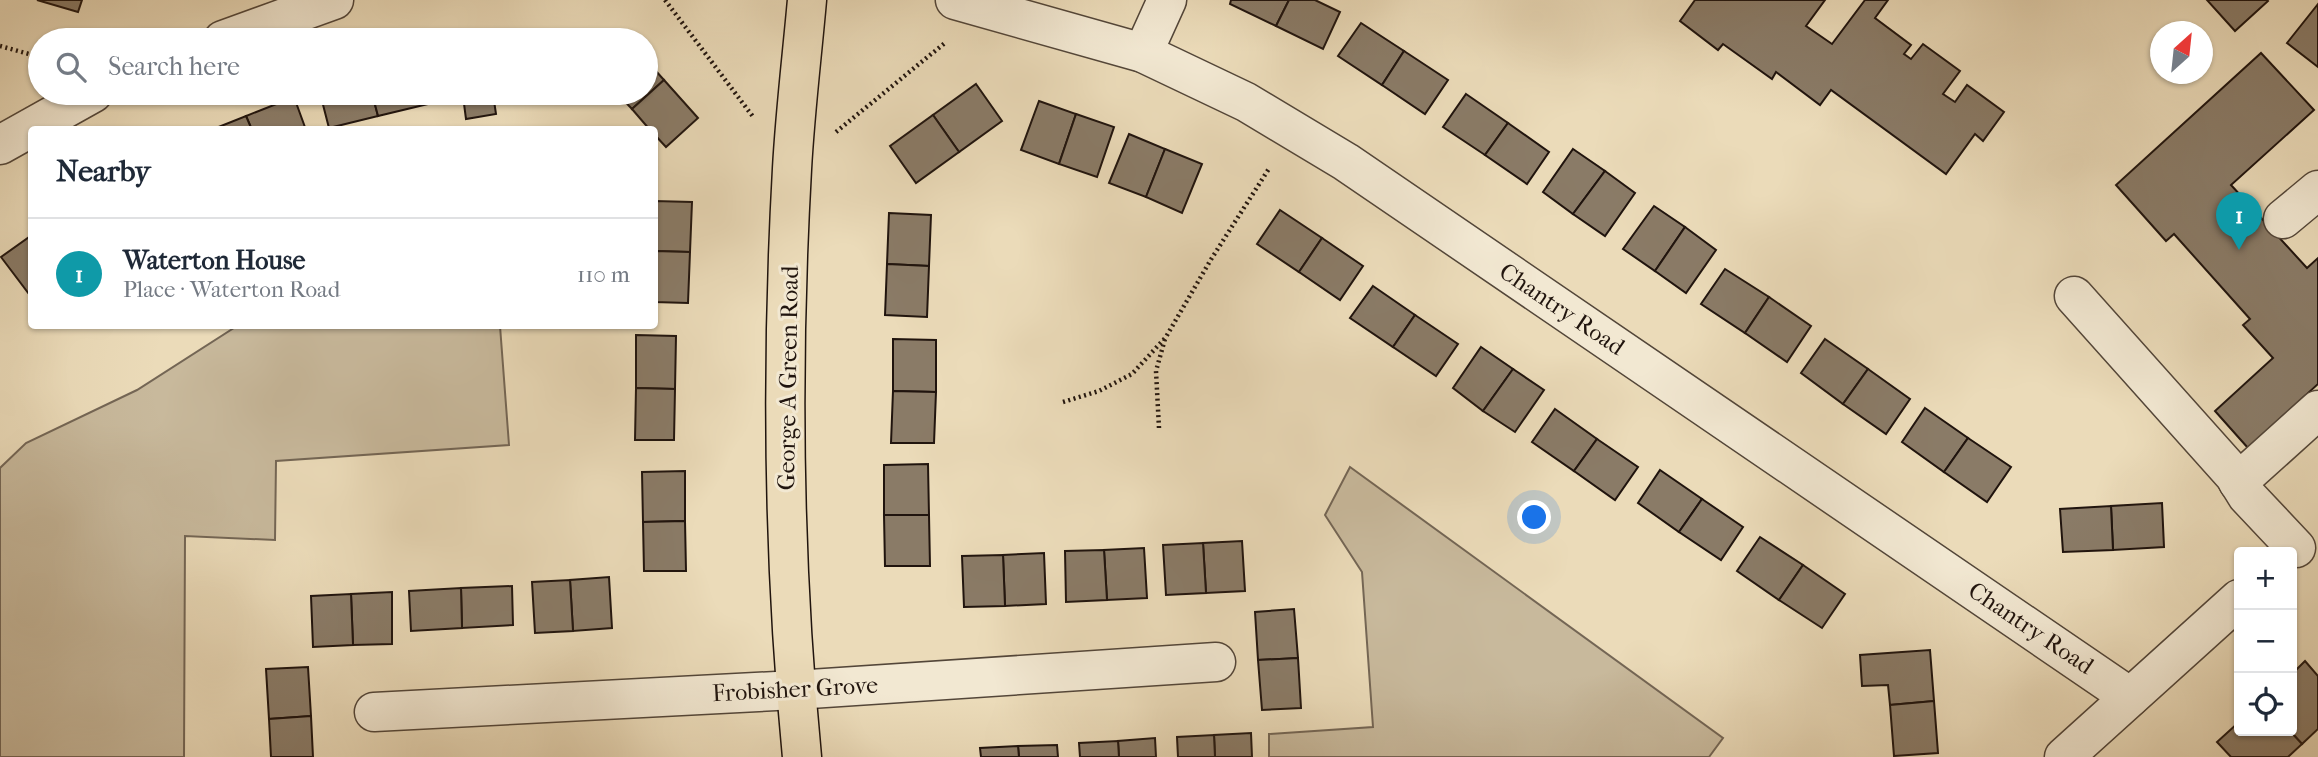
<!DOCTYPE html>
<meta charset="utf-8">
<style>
:root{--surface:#fff;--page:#f2f2f3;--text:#1f2937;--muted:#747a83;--line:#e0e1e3;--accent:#ea580c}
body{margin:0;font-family:"IM FELL French Canon",serif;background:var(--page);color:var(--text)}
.controls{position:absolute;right:21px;bottom:21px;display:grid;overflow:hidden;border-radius:7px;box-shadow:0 2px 5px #0004}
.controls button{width:63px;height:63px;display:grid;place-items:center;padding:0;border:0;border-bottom:2px solid var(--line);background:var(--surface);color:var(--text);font:35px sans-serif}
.compass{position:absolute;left:2150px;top:21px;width:63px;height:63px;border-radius:50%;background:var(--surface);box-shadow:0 2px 5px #0004;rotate:27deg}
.you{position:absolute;left:1535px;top:518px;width:24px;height:24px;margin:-18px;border:5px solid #fff;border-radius:50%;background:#1a73e8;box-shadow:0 0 0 10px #1a73e833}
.badge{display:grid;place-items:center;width:46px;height:46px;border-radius:50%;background:var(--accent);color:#fff;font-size:23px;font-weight:700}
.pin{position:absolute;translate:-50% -58px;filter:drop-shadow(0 2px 4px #0008)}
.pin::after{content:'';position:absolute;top:37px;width:24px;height:21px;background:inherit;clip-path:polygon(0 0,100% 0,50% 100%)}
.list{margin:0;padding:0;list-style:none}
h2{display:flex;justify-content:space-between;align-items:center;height:91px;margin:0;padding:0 28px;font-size:30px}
h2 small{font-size:23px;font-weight:400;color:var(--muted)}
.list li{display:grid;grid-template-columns:46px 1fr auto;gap:21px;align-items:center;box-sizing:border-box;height:112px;padding:0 28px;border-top:2px solid var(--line)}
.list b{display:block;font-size:26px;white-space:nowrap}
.list p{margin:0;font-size:23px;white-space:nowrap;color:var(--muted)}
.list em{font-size:23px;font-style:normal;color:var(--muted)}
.icon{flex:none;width:38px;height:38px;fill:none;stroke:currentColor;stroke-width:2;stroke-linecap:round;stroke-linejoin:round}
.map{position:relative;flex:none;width:2318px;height:757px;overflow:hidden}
.search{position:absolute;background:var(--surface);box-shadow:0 2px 5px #0004;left:28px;top:28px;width:630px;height:77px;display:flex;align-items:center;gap:18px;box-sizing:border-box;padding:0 24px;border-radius:38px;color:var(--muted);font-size:26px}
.panel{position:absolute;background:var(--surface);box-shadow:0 2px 5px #0004;left:28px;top:126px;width:630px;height:203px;border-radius:7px}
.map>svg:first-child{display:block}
.grass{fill:#c8b99c;stroke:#746655;stroke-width:2}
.building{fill:#8a7b67;stroke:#20140e;stroke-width:2}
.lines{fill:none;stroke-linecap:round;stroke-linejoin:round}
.minor-casing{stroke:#534639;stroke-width:41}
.major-casing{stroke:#20140e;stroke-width:41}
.path{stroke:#20140e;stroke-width:4.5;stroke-dasharray:2 3.5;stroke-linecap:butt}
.minor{stroke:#f2e8d2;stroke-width:38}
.major{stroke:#ebdbb9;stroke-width:38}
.labels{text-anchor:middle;stroke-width:6;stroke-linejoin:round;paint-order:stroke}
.street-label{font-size:24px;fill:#20140e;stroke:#f2e8d2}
</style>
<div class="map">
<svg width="2318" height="757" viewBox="0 0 2318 757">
<rect width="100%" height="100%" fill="#ebdbb9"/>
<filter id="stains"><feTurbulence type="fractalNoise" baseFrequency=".00286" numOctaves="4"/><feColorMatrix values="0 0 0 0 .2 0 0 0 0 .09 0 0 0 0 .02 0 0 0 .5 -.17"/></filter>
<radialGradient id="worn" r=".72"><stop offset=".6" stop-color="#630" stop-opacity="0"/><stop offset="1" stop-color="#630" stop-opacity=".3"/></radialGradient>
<g class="grass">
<polygon points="237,326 500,326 509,445 276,461 275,540 185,536 184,757 0,757 0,468 26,443 137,390"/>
<polygon points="1350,467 1723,738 1709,757 1269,757 1269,734 1373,727 1362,572 1325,515"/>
</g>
<g class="building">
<polygon points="37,0 82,0 78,12"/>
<polygon points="1231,0 1289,0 1276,26 1230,4"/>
<polygon points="1289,0 1315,0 1340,12 1323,49 1276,26"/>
<polygon points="1695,0 1825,0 1806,26 1832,44 1865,0 1888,0 1875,18 1911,45 1904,54 1911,59 1923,44 1960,71 1943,94 1955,102 1967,85 2004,112 1983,141 1975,134 1946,174 1831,90 1820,105 1776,72 1772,79 1723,44 1718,50 1680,21"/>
<polygon points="2207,0 2267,0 2268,1 2235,31"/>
<polygon points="2318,4 2318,67 2287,43"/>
<polygon points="1361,23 1404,51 1382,85 1338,56"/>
<polygon points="1404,51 1448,80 1425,114 1382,85"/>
<polygon points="2261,53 2314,110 2231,185 2307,268 2318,258 2318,384 2248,448 2215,411 2273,358 2243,325 2250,319 2174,234 2166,241 2116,185"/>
<polygon points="646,60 664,80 632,109 617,93 646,93"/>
<polygon points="664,80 698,118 666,147 654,134 654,130 650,130 632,109"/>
<polygon points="976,84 1002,121 959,152 933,115"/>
<polygon points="320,93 372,93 378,116 329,128"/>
<polygon points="372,93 425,93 428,104 378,116"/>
<polygon points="447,93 498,93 493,94 496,114 466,119 463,96 448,99"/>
<polygon points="1466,94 1508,123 1485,155 1443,127"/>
<polygon points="294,97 306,130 252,130 246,116"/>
<polygon points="1039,101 1076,114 1059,164 1021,150"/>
<polygon points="1076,114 1114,127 1097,177 1059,164"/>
<polygon points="933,115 959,152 916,183 890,146"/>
<polygon points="246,116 252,130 211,130"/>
<polygon points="1508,123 1549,152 1527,184 1485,155"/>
<polygon points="1129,134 1165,149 1146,197 1109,183"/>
<polygon points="1165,149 1202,164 1182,213 1146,197"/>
<polygon points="1573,149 1605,171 1573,214 1543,192"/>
<polygon points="1605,171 1635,193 1605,236 1573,214"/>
<polygon points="654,201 692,202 690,252 654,251"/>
<polygon points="1654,206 1685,227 1655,271 1623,249"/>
<polygon points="1280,210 1322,238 1299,272 1257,244"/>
<polygon points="889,213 931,215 929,266 887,264"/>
<polygon points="1685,227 1716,250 1686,293 1655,271"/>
<polygon points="32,235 32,298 1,257"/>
<polygon points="1322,238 1363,266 1340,300 1299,272"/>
<polygon points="654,251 690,252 688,303 654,302"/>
<polygon points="887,264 929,266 927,317 885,315"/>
<polygon points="1725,269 1769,297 1745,333 1701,304"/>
<polygon points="1373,286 1415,315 1393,347 1350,318"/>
<polygon points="1769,297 1811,326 1787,362 1745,333"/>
<polygon points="1415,315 1458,344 1436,376 1393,347"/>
<polygon points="636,335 676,336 675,389 636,388"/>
<polygon points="893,339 936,340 936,392 893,391"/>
<polygon points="1825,339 1868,369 1843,404 1801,373"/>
<polygon points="1481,347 1513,369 1483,411 1453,388"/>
<polygon points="1513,369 1544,390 1515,432 1483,411"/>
<polygon points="1868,369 1910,399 1886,434 1843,404"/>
<polygon points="636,388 675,389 674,440 635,440"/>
<polygon points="893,391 936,392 934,443 891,443"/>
<polygon points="1925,408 1968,438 1944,472 1902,442"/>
<polygon points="1555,409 1597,439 1574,471 1532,442"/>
<polygon points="1968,438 2011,467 1987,502 1944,472"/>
<polygon points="1597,439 1638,467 1615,500 1574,471"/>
<polygon points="928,464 929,515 884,515 884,465"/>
<polygon points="1660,470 1702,499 1679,532 1638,503"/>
<polygon points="685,471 685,521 643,522 642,472"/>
<polygon points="1702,499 1743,527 1721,560 1679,532"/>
<polygon points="2162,503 2164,547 2113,550 2111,506"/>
<polygon points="2111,506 2113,550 2063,552 2060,509"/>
<polygon points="884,515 929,515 930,566 885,566"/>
<polygon points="685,521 686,571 644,571 643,522"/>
<polygon points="1760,537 1803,565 1779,600 1737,571"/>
<polygon points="1242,541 1245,591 1206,593 1203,543"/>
<polygon points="1203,543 1206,593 1166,595 1163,545"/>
<polygon points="1144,548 1147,598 1107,600 1104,550"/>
<polygon points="1104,550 1107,600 1066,602 1065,551"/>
<polygon points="1044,553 1046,604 1005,606 1003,555"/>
<polygon points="1003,555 1005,606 964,607 962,556"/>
<polygon points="1803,565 1845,594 1822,628 1779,600"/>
<polygon points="609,577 612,628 573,631 570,580"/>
<polygon points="570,580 573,631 535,633 532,582"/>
<polygon points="512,586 513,625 462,628 461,588"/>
<polygon points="461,588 462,628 411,631 409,591"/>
<polygon points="392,592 392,644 353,645 351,594"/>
<polygon points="351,594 353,645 313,647 311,596"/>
<polygon points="1294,609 1298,658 1258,660 1255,612"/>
<polygon points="1930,650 1934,701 1890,705 1888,685 1862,686 1860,655"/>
<polygon points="1298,658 1301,708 1262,710 1258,660"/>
<polygon points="2305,661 2318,676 2318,729 2302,744 2290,731 2292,674"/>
<polygon points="308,667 311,716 269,719 266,669"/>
<polygon points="1934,701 1938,753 1894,756 1890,705"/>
<polygon points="311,716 313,757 271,757 269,719"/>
<polygon points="2239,722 2239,731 2290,731 2302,744 2288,757 2231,757 2217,742"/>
<polygon points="1251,733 1252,757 1215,757 1214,735"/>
<polygon points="1214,735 1215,757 1178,757 1177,737"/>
<polygon points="1155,738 1156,757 1119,757 1118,741"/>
<polygon points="1118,741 1119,757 1080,757 1079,743"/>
<polygon points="1057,745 1058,757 1019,757 1018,746"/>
<polygon points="1018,746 1019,757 981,757 980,748"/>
</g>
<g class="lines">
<defs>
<g id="minor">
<polyline points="955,0 1143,53 1246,102 1346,162 2130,697"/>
<polyline points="223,40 334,0"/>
<polyline points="1143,53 1167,0"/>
<polyline points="0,145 93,93"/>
<polyline points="2283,219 2318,190"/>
<polyline points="2074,296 2234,475 2247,496 2296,548"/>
<polyline points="2238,482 2318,410"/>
<polyline points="374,712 795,690 1216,662"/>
<polyline points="2064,757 2239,599"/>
</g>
<path id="major" d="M802,757C783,562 781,365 792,169C795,113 802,56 807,0"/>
</defs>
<use href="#minor" class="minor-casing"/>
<use href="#major" class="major-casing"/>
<g class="path">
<polyline points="665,0 754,118"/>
<polyline points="0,46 40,57"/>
<polyline points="836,132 946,42"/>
<polyline points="1063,402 1099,391 1132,374 1166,337 1210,261 1270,167"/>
<polyline points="1159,428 1156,371 1165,339"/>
</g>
<use href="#minor" class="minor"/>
<use href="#major" class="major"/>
</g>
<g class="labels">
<g class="street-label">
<text transform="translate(1562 309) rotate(34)" y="8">Chantry Road</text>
<text transform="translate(788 378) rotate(-89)" y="8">George A Green Road</text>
<text transform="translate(2031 628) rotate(34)" y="8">Chantry Road</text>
<text transform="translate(795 689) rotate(-3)" y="8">Frobisher Grove</text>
</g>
</g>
<rect width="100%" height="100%" filter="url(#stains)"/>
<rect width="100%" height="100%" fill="url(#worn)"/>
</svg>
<div class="controls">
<button>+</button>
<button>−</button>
<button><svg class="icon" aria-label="locate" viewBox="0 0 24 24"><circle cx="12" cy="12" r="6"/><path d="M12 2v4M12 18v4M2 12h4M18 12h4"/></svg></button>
</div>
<svg class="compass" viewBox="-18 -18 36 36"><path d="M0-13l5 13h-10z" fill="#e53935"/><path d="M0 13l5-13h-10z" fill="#747a83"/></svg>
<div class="you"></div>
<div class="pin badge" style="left:2239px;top:250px;background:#0f9aa8">1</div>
<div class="search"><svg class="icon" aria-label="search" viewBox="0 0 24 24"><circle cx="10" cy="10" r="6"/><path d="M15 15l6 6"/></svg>Search here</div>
<section class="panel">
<h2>Nearby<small></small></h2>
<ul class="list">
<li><span class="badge" style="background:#0f9aa8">1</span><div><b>Waterton House</b><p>Place · Waterton Road</p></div><em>110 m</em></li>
</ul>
</section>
</div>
